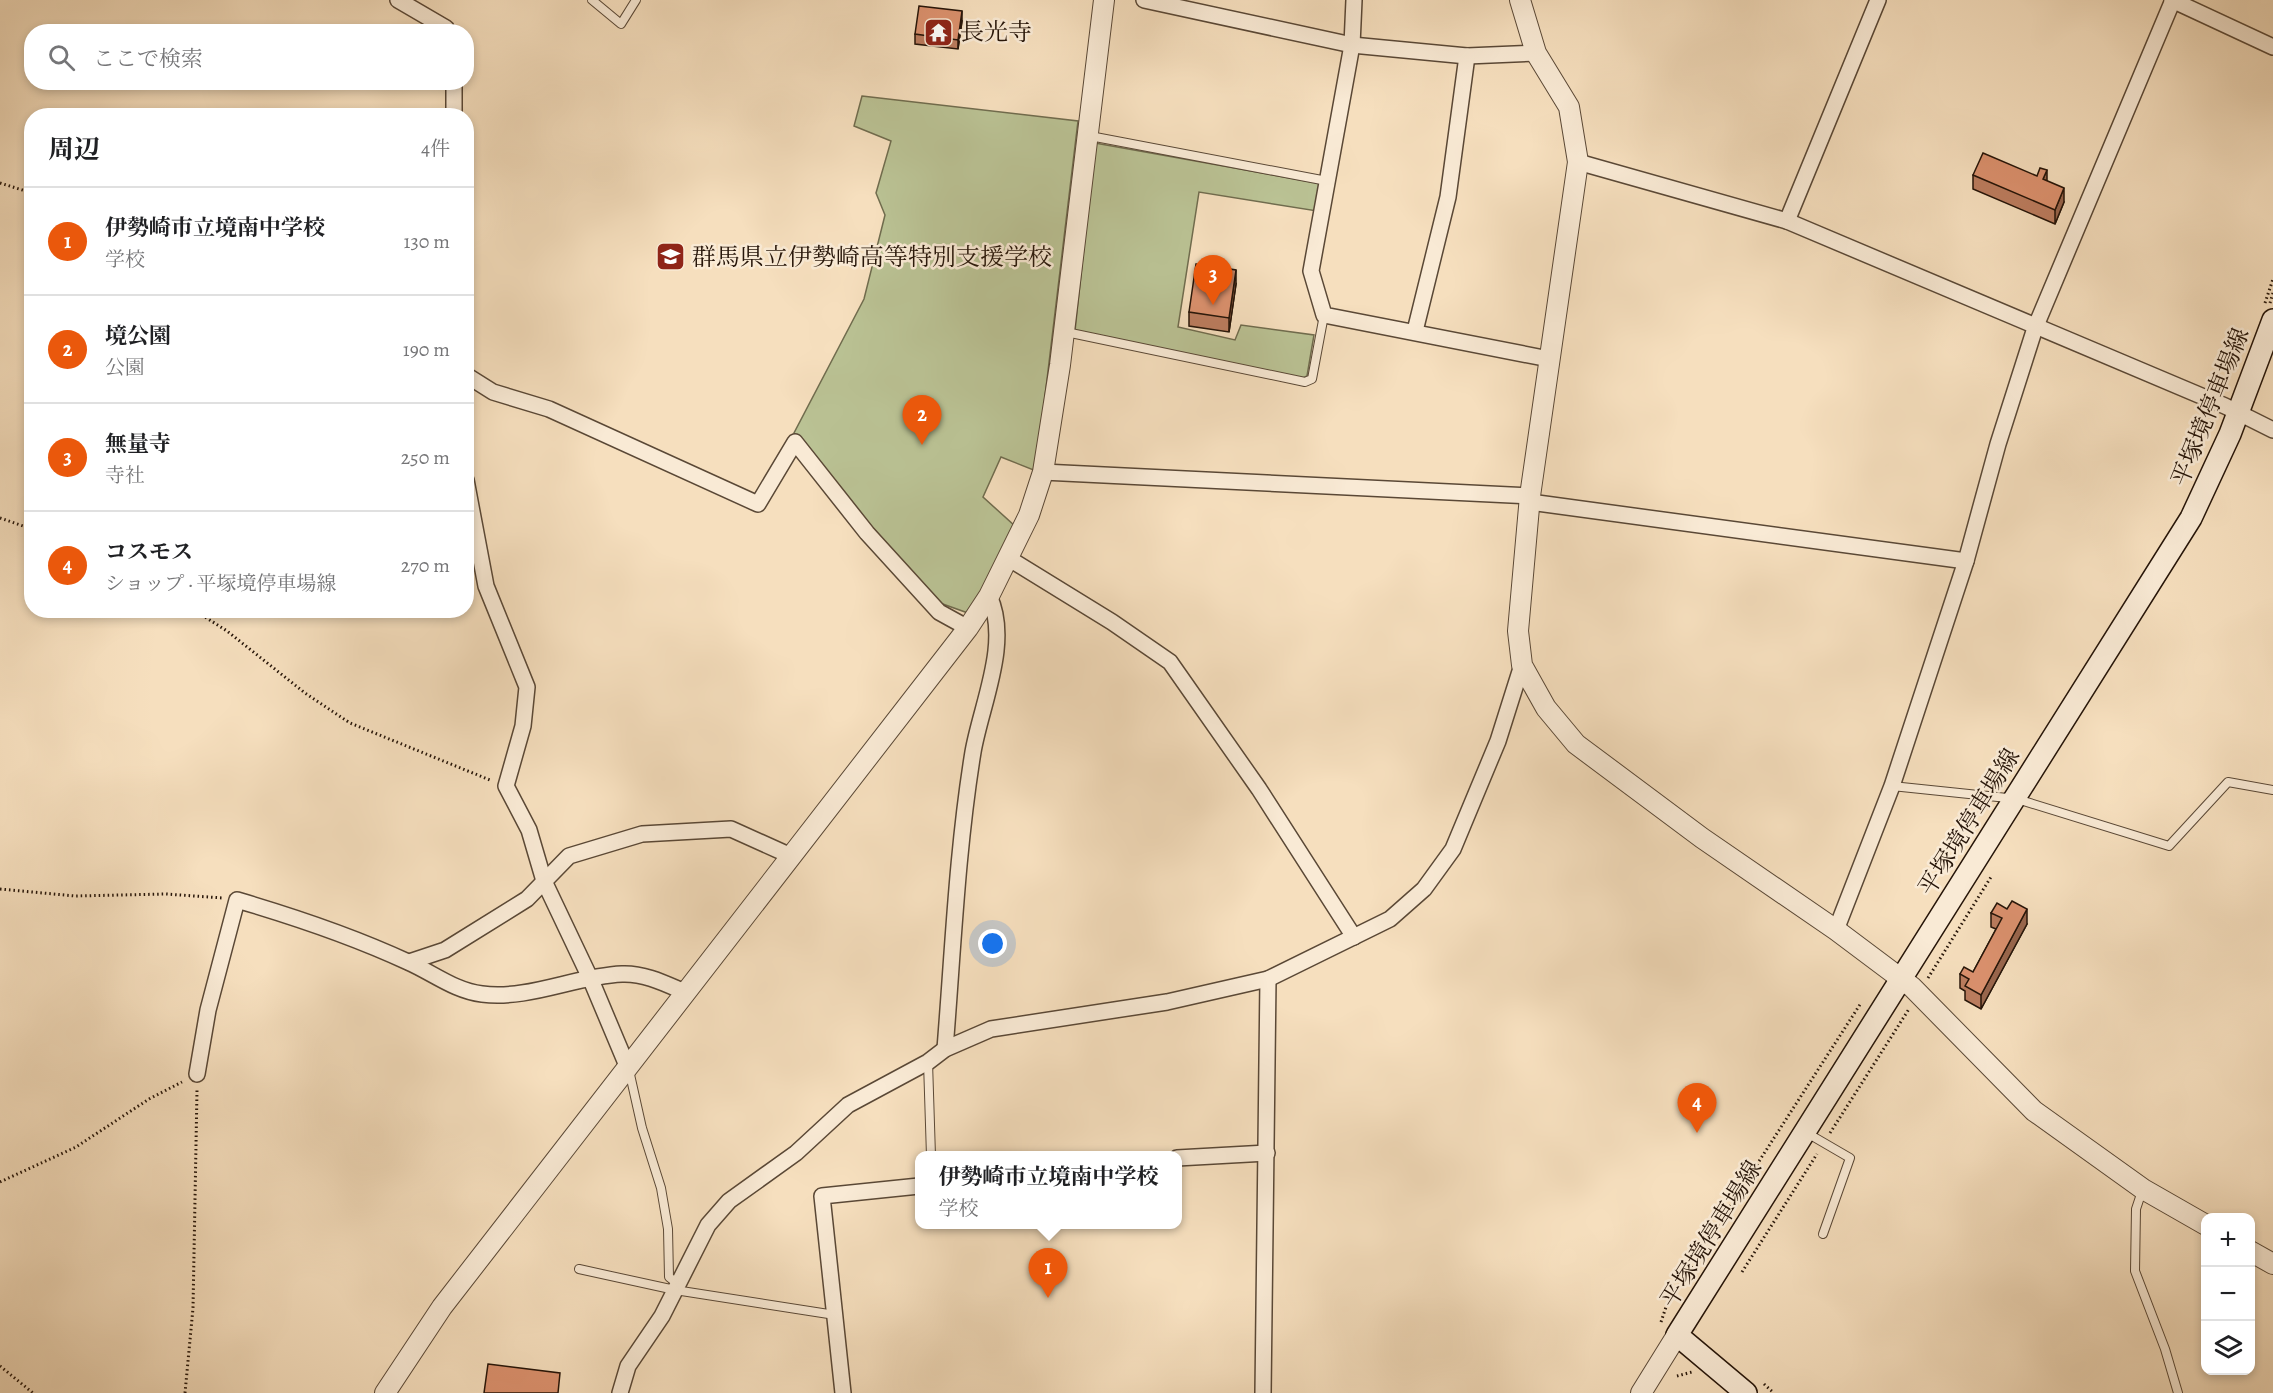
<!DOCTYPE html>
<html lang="ja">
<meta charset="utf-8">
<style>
:root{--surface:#fff;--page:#f6f6f6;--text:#202124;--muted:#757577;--line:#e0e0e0;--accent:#ea580c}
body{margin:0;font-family:Alegreya,"Noto Serif JP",serif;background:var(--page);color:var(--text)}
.controls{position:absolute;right:18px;bottom:18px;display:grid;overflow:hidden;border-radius:12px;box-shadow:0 3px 9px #0003}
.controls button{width:54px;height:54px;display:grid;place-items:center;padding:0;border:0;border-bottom:2px solid var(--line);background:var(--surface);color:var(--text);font:30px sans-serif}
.you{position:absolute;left:993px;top:944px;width:21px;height:21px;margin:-15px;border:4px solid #fff;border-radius:50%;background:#1a73e8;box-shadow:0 0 0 9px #1a73e833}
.badge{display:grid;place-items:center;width:39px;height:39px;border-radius:50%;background:var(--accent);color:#fff;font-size:20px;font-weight:700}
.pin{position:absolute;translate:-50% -50px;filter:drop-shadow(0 2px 3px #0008)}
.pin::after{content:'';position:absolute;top:32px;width:21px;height:18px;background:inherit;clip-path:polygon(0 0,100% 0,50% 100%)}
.popup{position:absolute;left:915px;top:1151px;width:267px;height:78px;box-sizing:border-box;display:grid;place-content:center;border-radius:12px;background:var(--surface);filter:drop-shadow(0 2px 4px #0005);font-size:20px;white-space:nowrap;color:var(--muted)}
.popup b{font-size:22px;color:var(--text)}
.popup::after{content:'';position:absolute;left:50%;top:100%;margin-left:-12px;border:12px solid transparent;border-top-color:var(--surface)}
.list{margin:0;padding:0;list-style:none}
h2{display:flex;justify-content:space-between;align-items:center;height:78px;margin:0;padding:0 24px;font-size:26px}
h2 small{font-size:20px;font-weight:400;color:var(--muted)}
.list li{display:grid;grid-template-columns:39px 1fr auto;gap:18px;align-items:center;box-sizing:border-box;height:108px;padding:0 24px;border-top:2px solid var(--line)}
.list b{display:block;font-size:22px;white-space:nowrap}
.list p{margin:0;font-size:20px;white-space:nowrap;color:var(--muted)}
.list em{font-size:20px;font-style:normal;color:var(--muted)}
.icon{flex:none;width:33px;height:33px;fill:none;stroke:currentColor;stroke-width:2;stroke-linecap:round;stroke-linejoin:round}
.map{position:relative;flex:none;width:2273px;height:1393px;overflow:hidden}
.search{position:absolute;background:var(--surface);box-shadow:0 3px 9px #0003;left:24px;top:24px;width:450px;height:66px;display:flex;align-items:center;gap:15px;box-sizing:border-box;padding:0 21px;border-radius:24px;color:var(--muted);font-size:22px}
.panel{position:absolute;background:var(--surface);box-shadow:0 3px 9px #0003;left:24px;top:108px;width:450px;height:510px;border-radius:24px}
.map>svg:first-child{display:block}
.green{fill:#bac294;stroke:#706c4e;stroke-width:1.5}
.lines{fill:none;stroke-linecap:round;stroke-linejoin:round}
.service-casing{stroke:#5a4836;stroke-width:10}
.minor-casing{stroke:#5a4836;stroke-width:18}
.tertiary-casing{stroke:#5a4836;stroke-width:22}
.secondary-casing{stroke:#261509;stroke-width:24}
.path{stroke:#261509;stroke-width:3;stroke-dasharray:1.5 3;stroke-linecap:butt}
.service{stroke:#f9ead5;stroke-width:8}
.minor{stroke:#f9ead5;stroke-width:15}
.tertiary{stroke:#f9ead5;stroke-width:20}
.secondary{stroke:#f9ead5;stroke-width:21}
.wall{fill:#bc7d5f;stroke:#261509;stroke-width:1.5}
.shaded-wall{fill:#99664d;stroke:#261509;stroke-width:1.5}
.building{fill:#db916e;stroke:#261509;stroke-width:1.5}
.labels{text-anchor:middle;stroke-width:5;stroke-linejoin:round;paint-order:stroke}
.poi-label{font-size:24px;fill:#261509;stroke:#f9ead5;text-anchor:start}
.street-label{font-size:24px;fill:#261509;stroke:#f9ead5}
</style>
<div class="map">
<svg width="2273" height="1393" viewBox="0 0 2273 1393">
<rect width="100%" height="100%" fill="#f6dfbe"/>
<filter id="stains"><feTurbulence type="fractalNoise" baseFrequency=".00333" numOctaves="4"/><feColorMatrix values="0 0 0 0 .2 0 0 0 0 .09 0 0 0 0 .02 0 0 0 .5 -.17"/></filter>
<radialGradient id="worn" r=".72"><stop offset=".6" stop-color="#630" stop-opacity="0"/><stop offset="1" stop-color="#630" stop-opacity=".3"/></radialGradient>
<g class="green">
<polygon points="862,96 1078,121 1036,471 1001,457 983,497 1016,527 982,593 968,613 940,603 857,510 794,433 864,299 885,215 876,193 891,141 854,126"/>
<polygon points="1095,143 1323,184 1317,211 1199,192 1178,327 1235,340 1241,325 1314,335 1307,376 1303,378 1075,331"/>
</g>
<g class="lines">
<defs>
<g id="service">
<polyline points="592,0 621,24 636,0"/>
<polyline points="1090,136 1327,181"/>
<polyline points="1066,332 1305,382 1312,379 1324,315"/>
<polyline points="1892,786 2017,799 2169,846 2228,782 2273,790"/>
<polyline points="928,1062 931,1156"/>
<polyline points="629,1070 642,1128 661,1188 668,1229 669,1277 678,1284"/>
<polyline points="1807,1133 1850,1158 1823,1234"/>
<polyline points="2142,1191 2136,1209 2135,1271 2165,1349 2178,1393"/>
<polyline points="579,1269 675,1290 835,1315"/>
</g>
<g id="minor">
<polyline points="398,0 446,28 447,32"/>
<polyline points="1144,0 1352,45 1467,56 1536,53"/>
<polyline points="1354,0 1352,45 1311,271 1324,315 1549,359"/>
<polyline points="2172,0 2273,47"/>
<polyline points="454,82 454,116"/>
<polyline points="1578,162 1787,221 2225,406 2273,430"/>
<polyline points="1787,221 1878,0"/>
<polyline points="1415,331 1448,197 1467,56"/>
<polyline points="466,375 493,392 549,409 758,504 795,442 867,533 939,612 968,628"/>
<polyline points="1043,472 1530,496"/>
<polyline points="466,480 486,586 527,687 523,726 506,786 529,830 544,881 591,980 628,1068"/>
<polyline points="1530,502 1966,561"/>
<polyline points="1008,558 1112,622 1170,662 1259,789 1354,937"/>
<polyline points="1836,930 1892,786 1966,561 1998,444 2035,328 2173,0"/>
<polyline points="409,962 445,950 527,899 569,856 642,834 731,829 791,856"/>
<path d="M945,1049C953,950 957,850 973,752C981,705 1011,642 989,596"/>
<path d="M197,1074L208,1010L237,900C295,917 352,936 408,962C433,973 455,991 482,994C529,1000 575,976 622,974C645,973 666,984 687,993"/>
<polyline points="1177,1158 1267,1153"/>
<polyline points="620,1393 628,1366 662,1316 708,1225 729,1201 796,1153 848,1105 928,1062 945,1049 991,1029 1167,1002 1268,979 1390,919 1424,889 1453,849 1498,741 1522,665"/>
<polyline points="843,1393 822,1196 919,1186"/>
<polyline points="1263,1393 1268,979"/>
</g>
<g id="tertiary">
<polyline points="1520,0 1536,53 1569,107 1578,162 1530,496 1518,631 1522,665 1546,708 1576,744 1702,838 1836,930 1912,987 2034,1111 2143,1189 2206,1225"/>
<polyline points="2250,1251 2273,1264"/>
<polyline points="385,1393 442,1307 968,628 989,596 1029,515 1043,472 1060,365 1104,0"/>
<polyline points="1641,1393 1677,1335"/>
</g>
<polyline id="secondary" points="1746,1393 1677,1335 2191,518 2230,434 2273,320"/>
</defs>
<use href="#service" class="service-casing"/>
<use href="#minor" class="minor-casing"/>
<use href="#tertiary" class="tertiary-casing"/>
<use href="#secondary" class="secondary-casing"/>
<g class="path">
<polyline points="0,183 32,193"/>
<polyline points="2265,303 2273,279"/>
<polyline points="2270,303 2273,293"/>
<polyline points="0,518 32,529"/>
<polyline points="194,610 227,631 305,693 350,723 490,780"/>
<polyline points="0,889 75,896 166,894 223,898"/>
<polyline points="1928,978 1991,877"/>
<polyline points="1830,1133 1909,1009"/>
<polyline points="0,1182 76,1147 149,1099 182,1082"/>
<polyline points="1742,1272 1817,1154"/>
<polyline points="1661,1322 1667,1304 1861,1003"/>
<polyline points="0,1366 33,1393"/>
<polyline points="1677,1376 1692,1372"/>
<polyline points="1764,1384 1774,1393"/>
<polyline points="185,1393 193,1308 197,1090"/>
</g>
<use href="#service" class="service"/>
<use href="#minor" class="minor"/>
<use href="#tertiary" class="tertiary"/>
<use href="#secondary" class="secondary"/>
</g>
<g class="wall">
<polygon points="962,21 958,49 915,44 915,34"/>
<polygon points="1973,175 2047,181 2064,202 2055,224 1973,189"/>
<polygon points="1236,284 1229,332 1189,326 1189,312"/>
<polygon points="1991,913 2027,924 1981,1009 1965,1000 1965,991 1960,988 1960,974 1973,972 1996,929 1991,927"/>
</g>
<g class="shaded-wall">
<polygon points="962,11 962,21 958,49 958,40"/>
<polygon points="2047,170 2047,184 2043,179"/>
<polygon points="2064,188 2064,202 2055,224 2055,210"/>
<polygon points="1236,270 1236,284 1229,332 1229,318"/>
<polygon points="2027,909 2027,924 1981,1009 1981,995"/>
</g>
<g class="building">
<polygon points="919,6 962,11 958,40 915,34"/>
<polygon points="1983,153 2037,176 2040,168 2047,170 2043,179 2064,188 2055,210 1973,175"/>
<polygon points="1196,264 1236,270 1229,318 1189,312"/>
<polygon points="2012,901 2027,909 1981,995 1965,986 1969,979 1960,974 1964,967 1973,972 2002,918 1991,913 1997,903 2007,909"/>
<polygon points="488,1364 560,1373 558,1393 484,1393"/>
</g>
<defs>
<symbol id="temple-square" viewBox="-11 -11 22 22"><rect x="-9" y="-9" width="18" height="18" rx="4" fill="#8f2418" stroke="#f9ead5"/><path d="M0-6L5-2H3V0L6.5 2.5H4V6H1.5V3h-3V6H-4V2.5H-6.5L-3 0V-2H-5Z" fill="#fff"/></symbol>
<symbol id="school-square" viewBox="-11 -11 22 22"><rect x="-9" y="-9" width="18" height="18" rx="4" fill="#8f2418" stroke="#f9ead5"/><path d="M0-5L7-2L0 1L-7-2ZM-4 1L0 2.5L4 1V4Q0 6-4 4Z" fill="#fff"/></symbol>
</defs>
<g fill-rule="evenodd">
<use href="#temple-square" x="922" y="16" width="33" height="33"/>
<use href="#school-square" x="654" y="240" width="33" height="33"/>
</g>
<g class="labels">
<g class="poi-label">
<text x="960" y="40">長光寺</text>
<text x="692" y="265">群馬県立伊勢崎高等特別支援学校</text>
</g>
<g class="street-label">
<text transform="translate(2210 407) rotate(-68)" y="8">平塚境停車場線</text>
<text transform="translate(1969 822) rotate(-58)" y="8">平塚境停車場線</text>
<text transform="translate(1711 1234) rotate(-58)" y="8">平塚境停車場線</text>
</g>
</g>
<rect width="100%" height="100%" filter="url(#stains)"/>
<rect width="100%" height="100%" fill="url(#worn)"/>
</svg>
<div class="controls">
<button>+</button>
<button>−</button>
<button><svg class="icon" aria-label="layers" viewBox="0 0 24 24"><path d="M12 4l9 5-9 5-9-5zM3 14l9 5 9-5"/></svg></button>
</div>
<div class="you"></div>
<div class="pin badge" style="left:1048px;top:1298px">1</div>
<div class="popup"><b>伊勢崎市立境南中学校</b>学校</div>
<div class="pin badge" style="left:922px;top:445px">2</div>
<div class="pin badge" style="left:1213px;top:305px">3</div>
<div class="pin badge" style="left:1697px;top:1133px">4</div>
<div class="search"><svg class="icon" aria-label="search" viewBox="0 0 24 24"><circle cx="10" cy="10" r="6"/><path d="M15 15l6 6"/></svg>ここで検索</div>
<section class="panel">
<h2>周辺<small>4件</small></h2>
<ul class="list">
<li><span class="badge">1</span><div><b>伊勢崎市立境南中学校</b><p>学校</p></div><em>130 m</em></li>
<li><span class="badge">2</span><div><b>境公園</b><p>公園</p></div><em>190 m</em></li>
<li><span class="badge">3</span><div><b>無量寺</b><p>寺社</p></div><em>250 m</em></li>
<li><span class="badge">4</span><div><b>コスモス</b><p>ショップ · 平塚境停車場線</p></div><em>270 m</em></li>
</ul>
</section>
</div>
